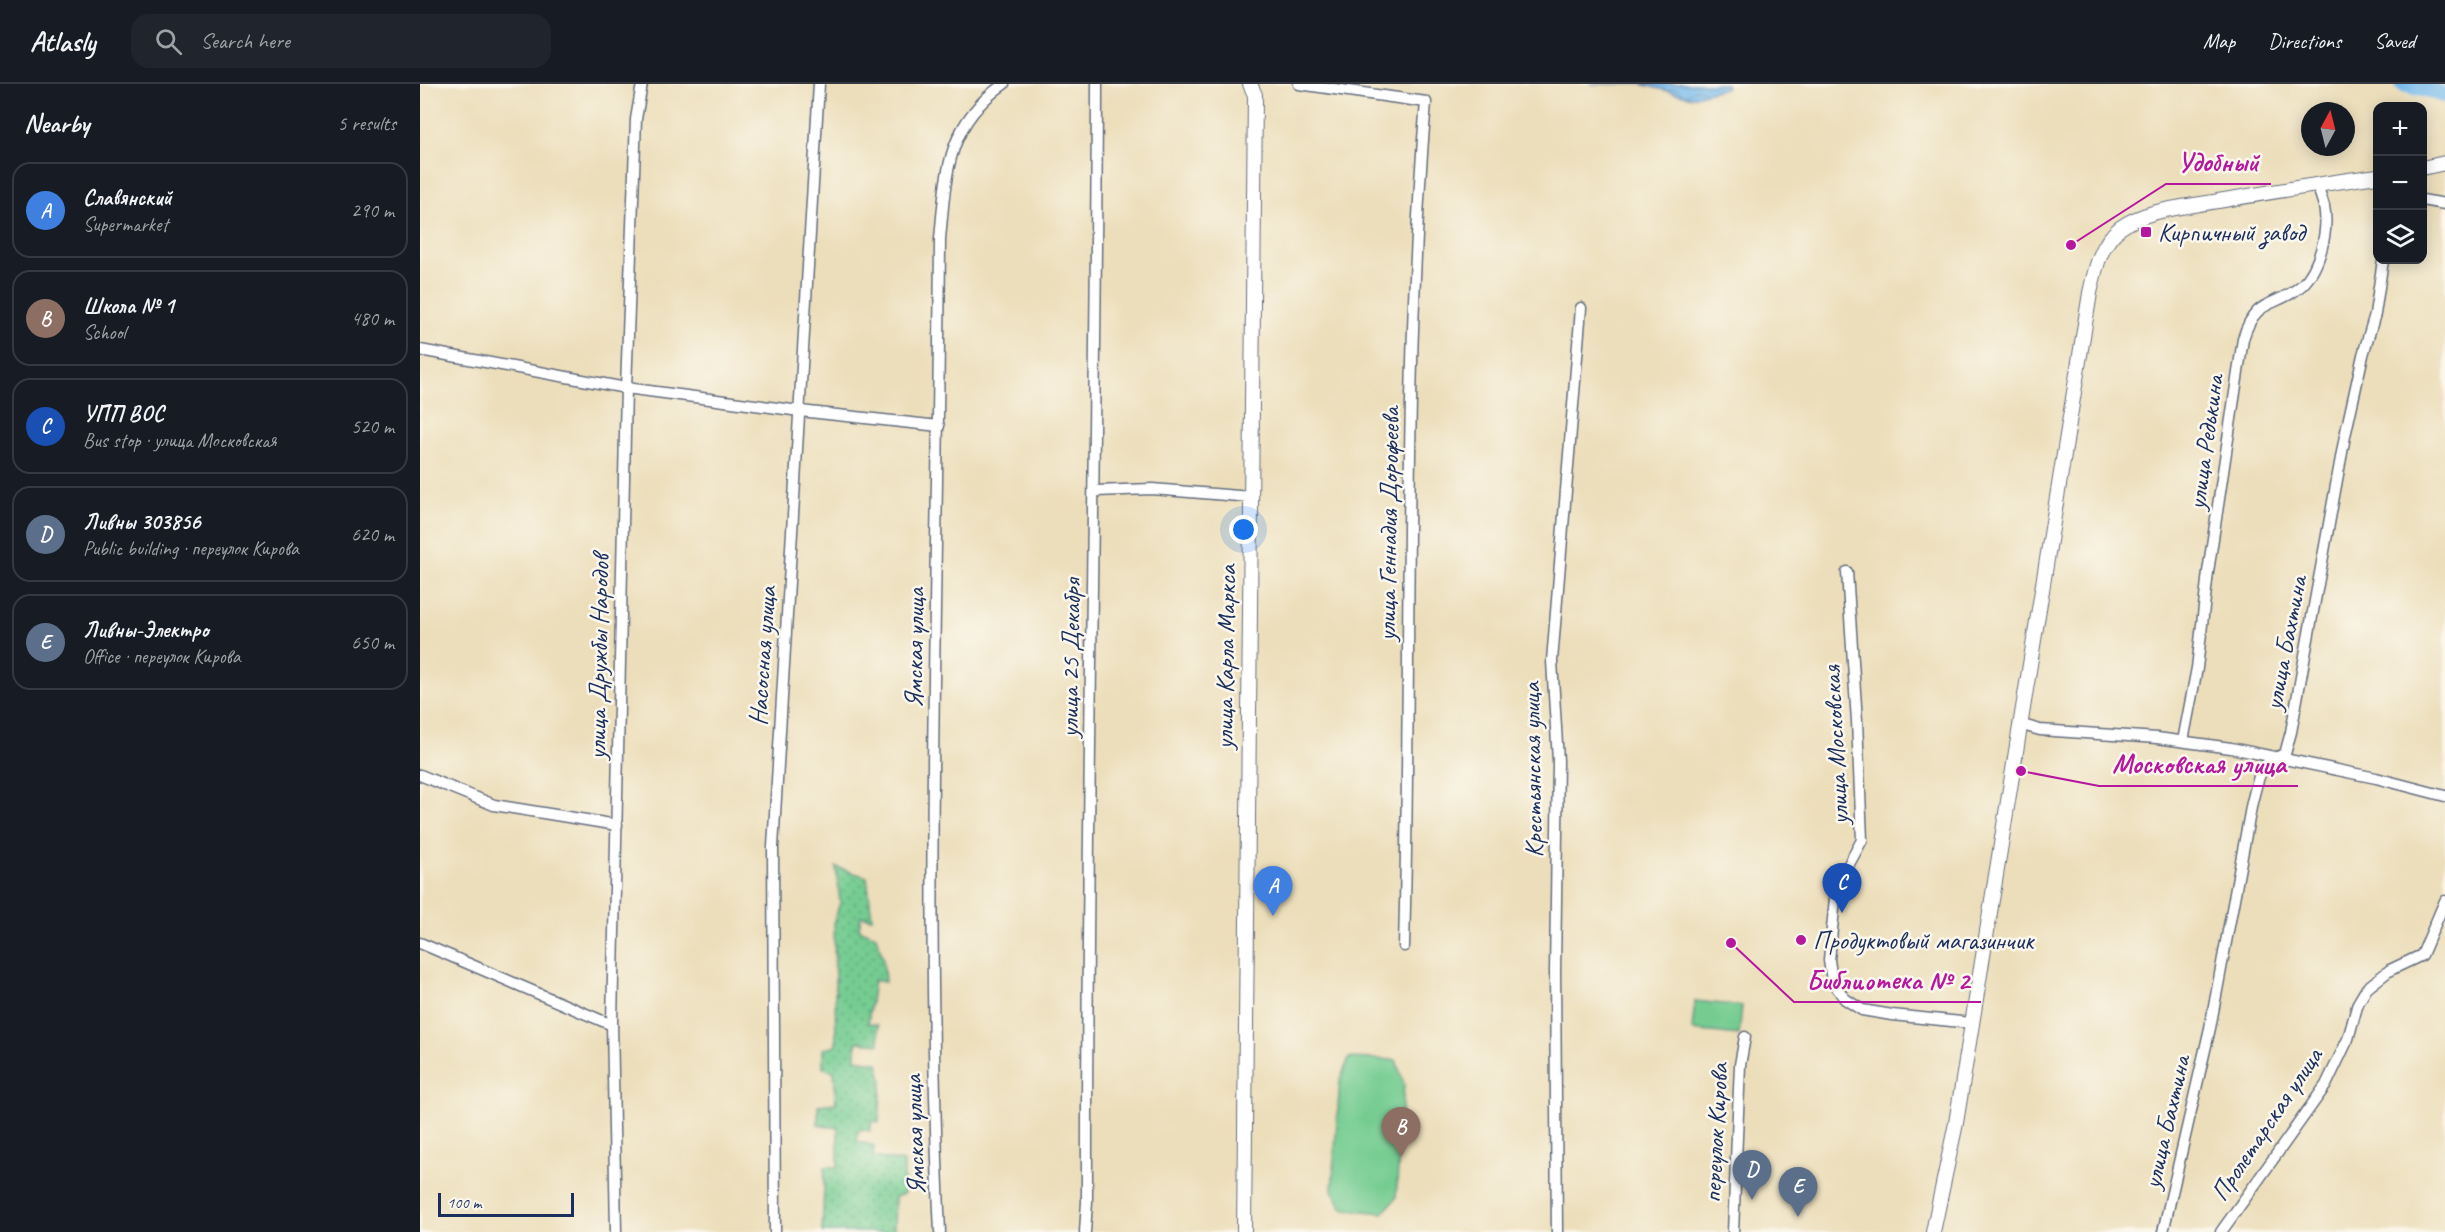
<!DOCTYPE html>
<meta charset="utf-8">
<style>
:root{--surface:#171b24;--page:#20242c;--text:#f1f3f6;--muted:#9ea1a6;--line:#363941;--accent:#0f766e}
body{margin:0;font-family:Caveat,sans-serif;background:var(--page);color:var(--text)}
.controls{position:absolute;right:18px;top:18px;display:grid;overflow:hidden;border-radius:12px;box-shadow:0 3px 15px #0003}
.controls button{width:54px;height:54px;display:grid;place-items:center;padding:0;border:0;border-bottom:2px solid var(--line);background:var(--surface);color:var(--text);font:30px sans-serif}
.compass{position:absolute;left:1881px;top:18px;width:54px;height:54px;border-radius:50%;background:var(--surface);box-shadow:0 3px 15px #0003;rotate:7deg}
.scale{position:absolute;left:18px;bottom:15px;width:136px;box-sizing:border-box;padding-left:6px;border:3px solid #1b2f5e;border-top:0;font-size:16px;line-height:21px;white-space:nowrap;color:#1b2f5e;-webkit-text-stroke:4px #fbf7ec;paint-order:stroke}
.you{position:absolute;left:824px;top:446px;width:21px;height:21px;margin:-15px;border:4px solid #fff;border-radius:50%;background:#1a73e8;box-shadow:0 0 0 9px #1a73e833}
.badge{display:grid;place-items:center;width:39px;height:39px;border-radius:50%;background:var(--accent);color:#fff;font-size:20px;font-weight:700}
.pin{position:absolute;translate:-50% -50px;filter:drop-shadow(0 2px 3px #0008)}
.pin::after{content:'';position:absolute;top:32px;width:21px;height:18px;background:inherit;clip-path:polygon(0 0,100% 0,50% 100%)}
.list{margin:0;padding:0;list-style:none}
h2{display:flex;justify-content:space-between;align-items:center;height:78px;margin:0;padding:0 24px;font-size:26px}
h2 small{font-size:20px;font-weight:400;color:var(--muted)}
.list li{display:grid;grid-template-columns:39px 1fr auto;gap:18px;align-items:center;box-sizing:border-box;height:96px;margin:0 12px 12px;padding:0 12px;border:2px solid var(--line);border-radius:18px}
.list b{display:block;font-size:22px;white-space:nowrap}
.list p{margin:0;font-size:20px;white-space:nowrap;color:var(--muted)}
.list em{font-size:20px;font-style:normal;color:var(--muted)}
.icon{flex:none;width:33px;height:33px;fill:none;stroke:currentColor;stroke-width:2;stroke-linecap:round;stroke-linejoin:round}
.map{position:relative;flex:none;width:2025px;height:1148px;overflow:hidden}
header{display:flex;align-items:center;gap:36px;box-sizing:border-box;height:84px;padding:0 30px;background:var(--surface);border-bottom:2px solid var(--line)}
header strong{font-size:28px}
nav{display:flex;gap:33px;margin-inline-start:auto;font-size:21px}
.search{width:420px;height:54px;background:var(--page);display:flex;align-items:center;gap:15px;box-sizing:border-box;padding:0 21px;border-radius:18px;color:var(--muted);font-size:22px}
main{display:flex}
aside{flex:1;background:var(--surface)}
.map>svg:first-child{display:block}
.grass{fill:#74cc91;stroke:#487e78;stroke-width:1.5}
.park{fill:url(#park-dots);stroke:#487e78;stroke-width:1.5}
.water{fill:url(#water-waves);stroke:#4874a5;stroke-width:1.5}
.lines{fill:none;stroke-linecap:round;stroke-linejoin:round}
.river{stroke:#75baec;stroke-width:16}
.minor-casing{stroke:#646c7e;stroke-width:13}
.tertiary-casing{stroke:#646c7e;stroke-width:16}
.minor{stroke:#fff;stroke-width:10}
.tertiary{stroke:#fff;stroke-width:14}
.poi-dot{fill:#b5179e;stroke:#fbf7ec;stroke-width:2}
.labels{text-anchor:middle;stroke-width:5;stroke-linejoin:round;paint-order:stroke}
.poi-label{font-size:26px;fill:#1b2f5e;stroke:#fbf7ec;text-anchor:start}
.street-label{font-size:26px;fill:#1b2f5e;stroke:#fbf7ec}
.leader{fill:none;stroke:#b5179e;stroke-width:2}
.callout-dot{fill:#b5179e;stroke:#fbf7ec;stroke-width:2}
.callout-label{font-size:27px;text-anchor:middle;font-weight:bold;fill:#b5179e;stroke:#fbf7ec;stroke-width:5;stroke-linejoin:round;paint-order:stroke}
</style>
<header>
<strong>Atlasly</strong>
<div class="search"><svg class="icon" aria-label="search" viewBox="0 0 24 24"><circle cx="10" cy="10" r="6"/><path d="M15 15l6 6"/></svg>Search here</div>
<nav><a>Map</a><a>Directions</a><a>Saved</a></nav>
</header>
<main>
<aside>
<h2>Nearby<small>5 results</small></h2>
<ul class="list">
<li><span class="badge" style="background:#3f7fe0">A</span><div><b>Славянский</b><p>Supermarket</p></div><em>290 m</em></li>
<li><span class="badge" style="background:#8d6e63">B</span><div><b>Школа № 1</b><p>School</p></div><em>480 m</em></li>
<li><span class="badge" style="background:#1a4fb4">C</span><div><b>УПП ВОС</b><p>Bus stop · улица Московская</p></div><em>520 m</em></li>
<li><span class="badge" style="background:#5c6f8a">D</span><div><b>Ливны 303856</b><p>Public building · переулок Кирова</p></div><em>620 m</em></li>
<li><span class="badge" style="background:#5c6f8a">E</span><div><b>Ливны-Электро</b><p>Office · переулок Кирова</p></div><em>650 m</em></li>
</ul>
</aside>
<div class="map">
<svg width="2025" height="1148" viewBox="0 0 2025 1148">
<defs>
<pattern id="park-dots" width="8" height="8" patternUnits="userSpaceOnUse" patternTransform="scale(1.5)"><rect width="8" height="8" fill="#74cc91"/><path d="M2 2h.1M6 6h.1" fill="none" stroke="#5ea67a" stroke-width="1.8" stroke-linecap="round"/></pattern>
<pattern id="water-waves" width="16" height="10" patternUnits="userSpaceOnUse" patternTransform="scale(1.5)"><rect width="16" height="10" fill="#75baec"/><path d="M0 5q4-4 8 0t8 0" fill="none" stroke="#5f98c2"/></pattern>
</defs>
<rect width="100%" height="100%" fill="#fbf7ec"/>
<filter id="ink" filterUnits="userSpaceOnUse"><feTurbulence type="fractalNoise" baseFrequency=".0167" numOctaves="2"/><feDisplacementMap in="SourceGraphic" scale="12" xChannelSelector="R" yChannelSelector="G"/><feConvolveMatrix kernelMatrix="1 2 1 2 8 2 1 2 1" color-interpolation-filters="sRGB"/></filter>
<filter id="wash" filterUnits="userSpaceOnUse"><feTurbulence type="fractalNoise" baseFrequency=".008" numOctaves="4" result="noise"/><feDisplacementMap in="SourceGraphic" scale="24" xChannelSelector="R" yChannelSelector="G"/><feGaussianBlur stdDeviation="1.35" result="paint"/><feColorMatrix in="noise" values="0 0 0 0 0 0 0 0 0 0 0 0 0 0 0 0 0 1.4 0 .05"/><feComposite in="paint" operator="in"/></filter>
<g filter="url(#wash)">
<rect width="100%" height="100%" fill="#ecdeba"/>
<g class="grass">
<polygon points="1275,917 1322,922 1319,951 1272,946"/>
<polygon points="929,974 976,976 984,1000 976,1114 963,1129 923,1125 912,1106 920,996"/>
</g>
<polygon class="park" points="416,783 447,793 452,834 441,832 439,845 456,852 463,874 465,898 454,896 448,939 458,941 459,960 436,958 436,975 458,979 462,996 459,1038 452,1037 450,1047 439,1045 437,1057 454,1062 453,1073 484,1078 484,1110 475,1113 474,1148 402,1148 405,1083 418,1083 418,1044 398,1041 398,1021 416,1019 414,987 403,984 403,965 416,961 414,839 420,818"/>
<polygon class="water" points="1170,0 1306,0 1305,4 1271,13 1221,0"/>
<g class="lines">
<polyline class="river" points="1983,0 2025,11"/>
</g>
</g>
<g filter="url(#ink)">
<g class="lines">
<defs>
<g id="minor">
<path d="M879,0L1006,18C982,299 992,581 984,862"/>
<polyline points="2002,116 2025,120"/>
<polyline points="0,266 206,304 380,327 519,342"/>
<polyline points="675,407 732,405 831,413"/>
<polyline points="1427,488 1437,637 1442,756 1416,804 1409,876 1412,897 1425,915 1442,926 1472,931 1551,939"/>
<polyline points="1599,640 1620,646 1737,654 1811,664 1956,694 2025,712"/>
<path d="M1763,657L1777,584L1788,488L1823,255C1836,211 1856,225 1882,201C1900,184 1909,146 1904,122C1902,115 1899,107 1897,100"/>
<polyline points="0,691 74,721 197,741"/>
<polyline points="0,859 192,941"/>
<polyline points="196,1148 192,939 206,304 216,35 222,0"/>
<polyline points="355,1148 353,763 399,0"/>
<path d="M520,1148C504,818 518,485 520,155C526,91 526,40 584,0"/>
<path d="M665,1148L667,1118C666,745 676,373 677,0"/>
<polyline points="1137,1148 1135,887 1138,677 1132,577 1161,224"/>
<polyline points="1313,1148 1320,981 1325,953"/>
<path d="M1743,1148L1790,944L1832,718C1839,693 1838,679 1865,670L1871,648L1925,352L1943,271L1955,230L1963,176"/>
<polyline points="1801,1148 1906,1001 1928,955 1938,919 1947,904 1970,886 2002,871 2025,817"/>
</g>
<g id="tertiary">
<polyline points="2002,84 2025,79"/>
<polyline points="824,1148 835,11 830,0"/>
<path d="M1513,1148L1536,1039L1670,209C1675,186 1680,160 1700,144C1726,125 1767,123 1798,117C1851,108 1904,99 1958,92"/>
</g>
</defs>
<use href="#minor" class="minor-casing"/>
<use href="#tertiary" class="tertiary-casing"/>
<use href="#minor" class="minor"/>
<use href="#tertiary" class="tertiary"/>
</g>
</g>
<g class="poi-dot">
<rect x="1720" y="142" width="12" height="12" rx="3"/>
<circle cx="1381" cy="856" r="6"/>
</g>
<g class="labels">
<g class="poi-label">
<text x="1738" y="157">Кирпичный завод</text>
<text x="1393" y="865">Продуктовый магазинчик</text>
</g>
<g class="street-label">
<text transform="translate(1785 358) rotate(-82)" y="9">улица Редькина</text>
<text transform="translate(968 440) rotate(-89)" y="9">улица Геннадия Дорофеева</text>
<text transform="translate(1865 559) rotate(-79)" y="9">улица Бахтина</text>
<text transform="translate(494 564) rotate(-89)" y="9">Ямская улица</text>
<text transform="translate(342 572) rotate(-86)" y="9">Насосная улица</text>
<text transform="translate(178 573) rotate(-89)" y="9">улица Дружбы Народов</text>
<text transform="translate(805 573) rotate(-89)" y="9">улица Карла Маркса</text>
<text transform="translate(650 574) rotate(-89)" y="9">улица 25 Декабря</text>
<text transform="translate(1415 661) rotate(-93)" y="9">улица Московская</text>
<text transform="translate(1112 686) rotate(-91)" y="9">Крестьянская улица</text>
<text transform="translate(1746 1038) rotate(-77)" y="9">улица Бахтина</text>
<text transform="translate(1846 1040) rotate(-56)" y="9">Пролетарская улица</text>
<text transform="translate(1295 1049) rotate(-87)" y="9">переулок Кирова</text>
<text transform="translate(494 1051) rotate(-92)" y="9">Ямская улица</text>
</g>
</g>
<path class="leader" d="M1651 161L1746 100H1851M1601 687L1679 702H1878M1311 859L1374 918H1561"/>
<g class="callout-dot">
<circle cx="1651" cy="161" r="6"/>
<circle cx="1601" cy="687" r="6"/>
<circle cx="1311" cy="859" r="6"/>
</g>
<g class="callout-label">
<text x="1798" y="87">Удобный</text>
<text x="1779" y="689">Московская улица</text>
<text x="1468" y="905">Библиотека № 2</text>
</g>
</svg>
<div class="controls">
<button>+</button>
<button>−</button>
<button><svg class="icon" aria-label="layers" viewBox="0 0 24 24"><path d="M12 4l9 5-9 5-9-5zM3 14l9 5 9-5"/></svg></button>
</div>
<svg class="compass" viewBox="-18 -18 36 36"><path d="M0-13l5 13h-10z" fill="#e53935"/><path d="M0 13l5-13h-10z" fill="#9ea1a6"/></svg>
<div class="scale">100 m</div>
<div class="you"></div>
<div class="pin badge" style="left:853px;top:832px;background:#3f7fe0">A</div>
<div class="pin badge" style="left:981px;top:1073px;background:#8d6e63">B</div>
<div class="pin badge" style="left:1422px;top:829px;background:#1a4fb4">C</div>
<div class="pin badge" style="left:1332px;top:1116px;background:#5c6f8a">D</div>
<div class="pin badge" style="left:1378px;top:1133px;background:#5c6f8a">E</div>
</div>
</main>
